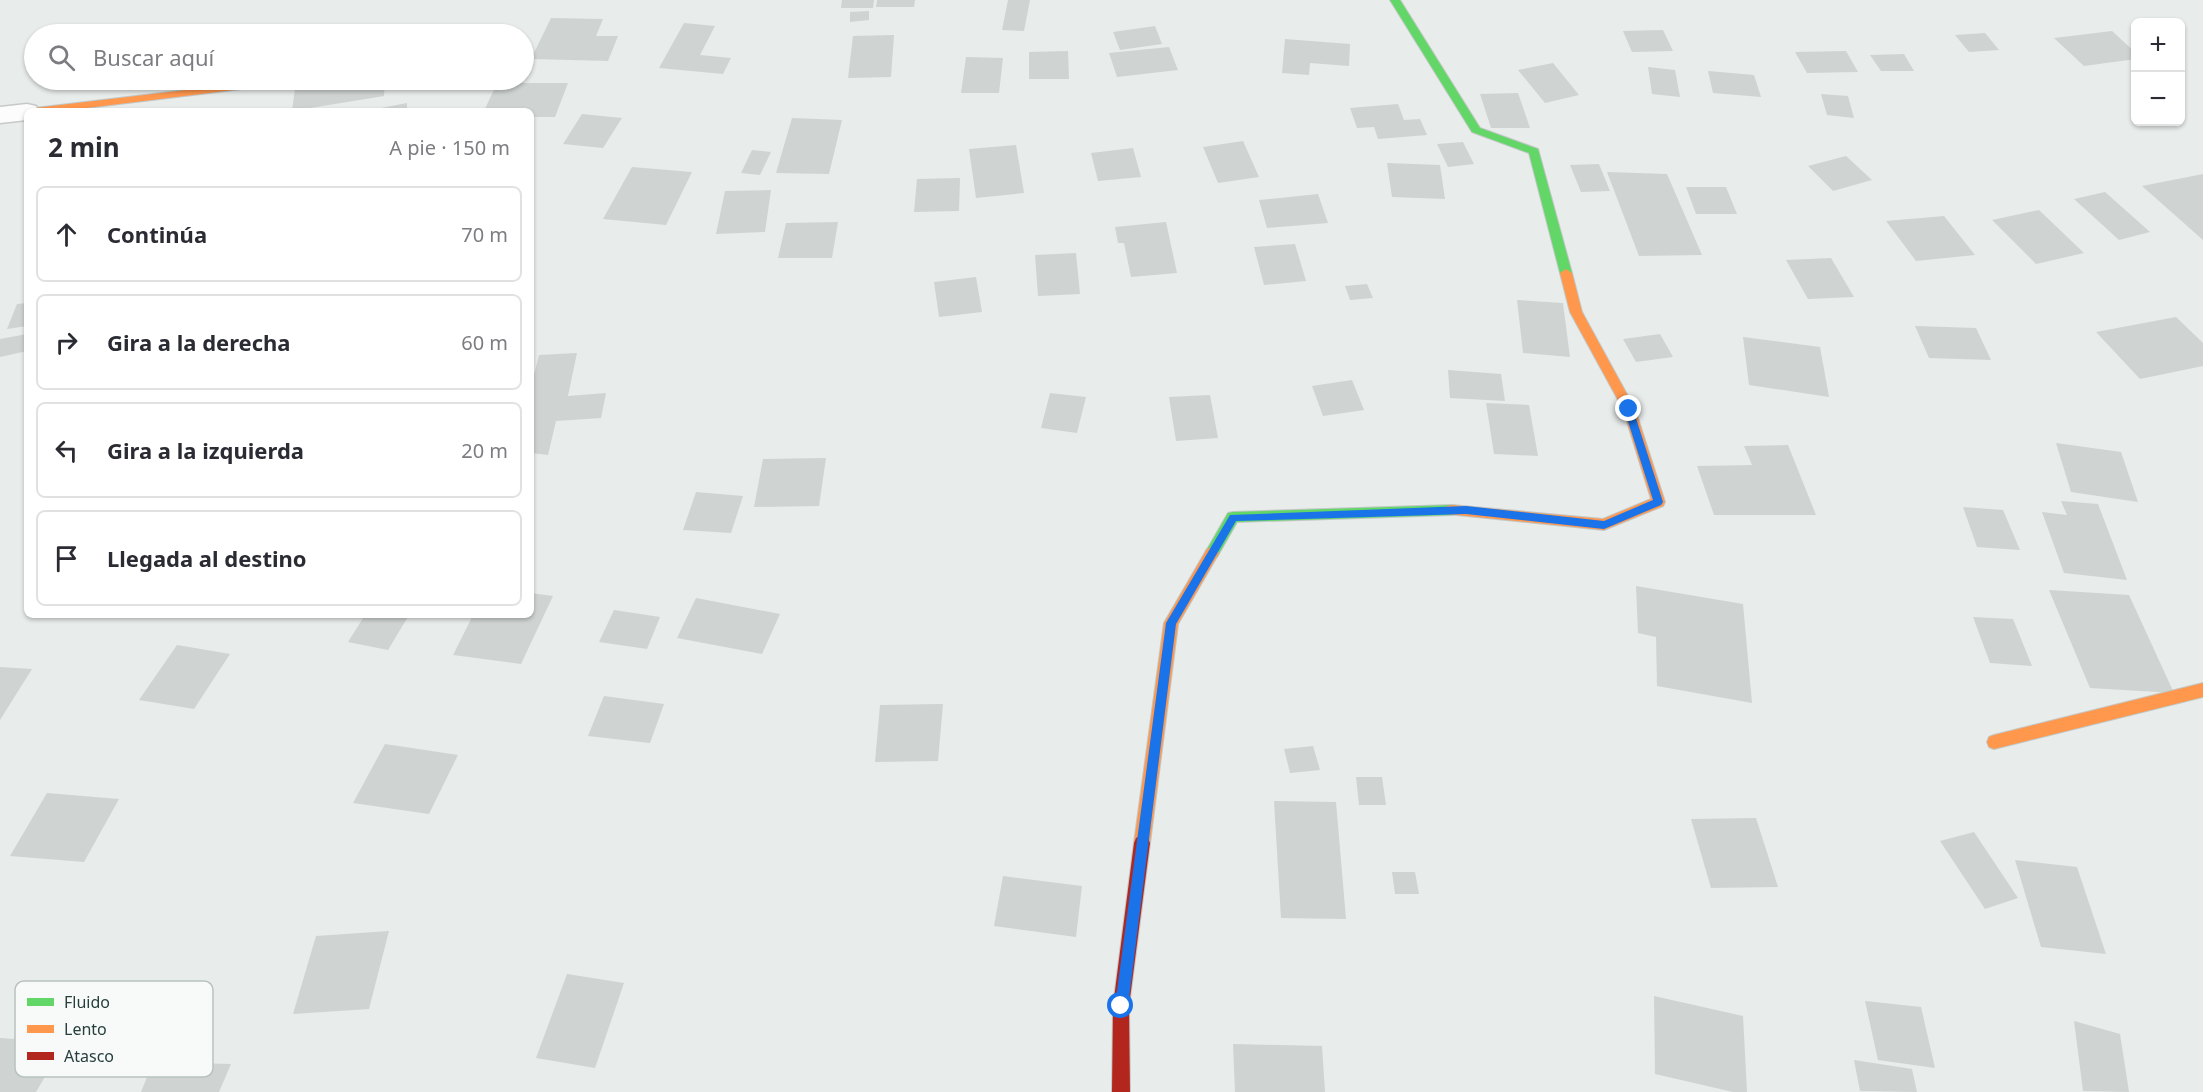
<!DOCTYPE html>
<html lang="es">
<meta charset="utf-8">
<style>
:root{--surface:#fff;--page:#f7f7f7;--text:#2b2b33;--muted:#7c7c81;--line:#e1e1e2}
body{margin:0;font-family:"Noto Sans",sans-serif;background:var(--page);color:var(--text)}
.controls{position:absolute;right:18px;top:18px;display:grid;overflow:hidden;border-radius:9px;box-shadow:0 2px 4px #0004}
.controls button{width:54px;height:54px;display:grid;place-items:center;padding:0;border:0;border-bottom:2px solid var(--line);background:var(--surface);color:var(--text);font:30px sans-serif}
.stop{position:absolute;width:18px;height:18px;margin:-14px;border:4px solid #1a73e8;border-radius:50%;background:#fff}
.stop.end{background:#1a73e8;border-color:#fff;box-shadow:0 2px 6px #0008}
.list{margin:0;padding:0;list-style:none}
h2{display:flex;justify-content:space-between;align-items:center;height:78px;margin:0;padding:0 24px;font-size:26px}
h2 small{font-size:20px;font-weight:400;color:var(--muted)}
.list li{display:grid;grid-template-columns:39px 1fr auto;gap:18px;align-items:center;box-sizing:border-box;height:96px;margin:0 12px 12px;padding:0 12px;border:2px solid var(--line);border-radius:9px}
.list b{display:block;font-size:22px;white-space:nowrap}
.list em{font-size:20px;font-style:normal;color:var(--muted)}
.icon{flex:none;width:33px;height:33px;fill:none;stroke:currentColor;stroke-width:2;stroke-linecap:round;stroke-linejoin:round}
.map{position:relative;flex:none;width:2203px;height:1092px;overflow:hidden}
.search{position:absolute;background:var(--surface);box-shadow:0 2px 4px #0004;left:24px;top:24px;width:510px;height:66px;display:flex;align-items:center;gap:15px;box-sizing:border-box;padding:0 21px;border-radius:33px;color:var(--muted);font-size:22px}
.panel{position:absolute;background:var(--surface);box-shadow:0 2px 4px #0004;left:24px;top:108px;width:510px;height:510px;border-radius:9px}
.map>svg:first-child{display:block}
.building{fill:#cfd4d2}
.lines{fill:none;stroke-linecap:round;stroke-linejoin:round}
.street-casing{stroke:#c5c9c8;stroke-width:3}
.fast-casing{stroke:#c2c8c6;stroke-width:2}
.slow-casing{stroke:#c2c8c6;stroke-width:2}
.jam-casing{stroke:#c2c8c6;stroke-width:2}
.street{fill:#fcfcfc;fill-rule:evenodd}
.fast{fill:#63d668;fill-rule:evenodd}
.slow{fill:#ff974d;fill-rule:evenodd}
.jam{fill:#b3261e;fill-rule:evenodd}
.route{fill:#1a73e8}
.key{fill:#f7faf9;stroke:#b8c2c0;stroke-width:1.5}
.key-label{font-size:16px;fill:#263f3b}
</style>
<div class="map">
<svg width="2203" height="1092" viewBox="0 0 2203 1092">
<rect width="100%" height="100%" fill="#e8ecea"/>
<g class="building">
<polygon points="842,0 874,0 873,8 841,8"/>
<polygon points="877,0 915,0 914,7 876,7"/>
<polygon points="1008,0 1030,0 1024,31 1002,30"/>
<polygon points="869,11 869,20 850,22 850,12"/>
<polygon points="551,18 603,19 596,36 618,36 608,61 531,59"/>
<polygon points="684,23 715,26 700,55 731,58 723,74 659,68"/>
<polygon points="360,25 386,26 380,34 353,34"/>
<polygon points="1155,26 1162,44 1120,50 1113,32"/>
<polygon points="1663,30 1673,51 1632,52 1623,31"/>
<polygon points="2112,31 2136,53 2136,59 2084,66 2054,38"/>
<polygon points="1985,33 1999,50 1969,52 1955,35"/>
<polygon points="894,35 891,77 848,78 853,36"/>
<polygon points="1285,39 1350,44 1349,66 1310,63 1309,75 1282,73"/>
<polygon points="1169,47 1178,70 1117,77 1109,53"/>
<polygon points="1068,51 1069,79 1029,79 1029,52"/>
<polygon points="1846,51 1858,72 1807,73 1795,52"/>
<polygon points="1904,54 1914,71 1881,71 1870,55"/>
<polygon points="966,57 1003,58 999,93 961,93"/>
<polygon points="1553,63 1579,95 1545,103 1518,70"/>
<polygon points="1648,67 1675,70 1680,97 1652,94"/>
<polygon points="1708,71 1754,75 1761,97 1713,93"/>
<polygon points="296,80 385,80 384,96 292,111"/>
<polygon points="497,83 568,83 555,117 531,117 531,111 484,111"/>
<polygon points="1518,93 1530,128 1491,128 1480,94"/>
<polygon points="1821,94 1848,96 1854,118 1827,115"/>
<polygon points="407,103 407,111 371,111 371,110"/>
<polygon points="1398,104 1404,120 1420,119 1427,135 1378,139 1374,127 1357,128 1350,108"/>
<polygon points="582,114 622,118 603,148 563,144"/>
<polygon points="792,118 842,120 829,174 776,173"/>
<polygon points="1243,141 1259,177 1218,183 1203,147"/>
<polygon points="1463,142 1474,164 1448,167 1437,144"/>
<polygon points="1016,145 1024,193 976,198 969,149"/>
<polygon points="1133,148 1141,177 1098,181 1091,153"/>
<polygon points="752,150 771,152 760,175 741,173"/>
<polygon points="1846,156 1872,180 1833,191 1808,166"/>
<polygon points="1387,163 1440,165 1445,199 1392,197"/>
<polygon points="1599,164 1610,191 1581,192 1570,165"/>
<polygon points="632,167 692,172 666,225 603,219"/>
<polygon points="1607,172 1667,174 1702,255 1639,256"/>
<polygon points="2203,174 2203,240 2142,186"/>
<polygon points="960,178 959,211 914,212 917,179"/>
<polygon points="1686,187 1726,187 1737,214 1696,214"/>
<polygon points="771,190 765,232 716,234 725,191"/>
<polygon points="2105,192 2150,232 2119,240 2074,199"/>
<polygon points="1318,194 1328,223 1267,228 1259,200"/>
<polygon points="2039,210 2084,253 2036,264 1992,220"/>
<polygon points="1944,216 1975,255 1916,261 1886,221"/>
<polygon points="838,222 832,258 778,258 786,223"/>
<polygon points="1166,222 1177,273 1131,277 1124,243 1118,243 1115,227"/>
<polygon points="1295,244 1306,281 1264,285 1254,247"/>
<polygon points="1076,253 1080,294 1038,296 1035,255"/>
<polygon points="1831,258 1854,297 1808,299 1786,260"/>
<polygon points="976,277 982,312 939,317 934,282"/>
<polygon points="1367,284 1373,298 1350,300 1345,286"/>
<polygon points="1517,300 1563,303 1570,357 1523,353"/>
<polygon points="27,303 27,326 7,329 17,304"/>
<polygon points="2176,317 2203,343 2203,366 2140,379 2096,332"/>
<polygon points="1915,326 1976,328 1991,360 1929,358"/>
<polygon points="27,334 27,351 0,357 0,339"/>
<polygon points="1660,334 1673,357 1636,362 1623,339"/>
<polygon points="1743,337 1820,347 1829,397 1749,385"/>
<polygon points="577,353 568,396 606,393 601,418 556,421 548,455 531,453 531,387 539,355"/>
<polygon points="1448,370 1501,374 1505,401 1450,398"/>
<polygon points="1352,380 1364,410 1323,416 1312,386"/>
<polygon points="1050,393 1086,397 1077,433 1041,428"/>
<polygon points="1210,395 1218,438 1176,441 1169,397"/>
<polygon points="1486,403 1529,405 1538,456 1494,454"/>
<polygon points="2056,443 2121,452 2138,502 2071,492"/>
<polygon points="1788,445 1816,515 1714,515 1697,466 1752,465 1744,446"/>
<polygon points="826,458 819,506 754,507 763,459"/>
<polygon points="696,492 743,496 731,533 683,530"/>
<polygon points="2061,501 2098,504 2127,580 2064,573 2042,512 2067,515"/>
<polygon points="1963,507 2003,510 2020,550 1977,547"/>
<polygon points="1636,586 1743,604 1752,703 1657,686 1656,637 1638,633"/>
<polygon points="2049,590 2129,595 2174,693 2090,688"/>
<polygon points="531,593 553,596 521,664 453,655 473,615 531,615"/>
<polygon points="696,598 780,614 762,654 677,638"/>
<polygon points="614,610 660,617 647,649 599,642"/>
<polygon points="365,615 409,615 388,650 348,642"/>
<polygon points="1973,617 2013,619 2032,666 1990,663"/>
<polygon points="177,645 230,654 194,709 139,700"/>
<polygon points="0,667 32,669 0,720"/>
<polygon points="604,696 664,704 650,743 588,736"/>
<polygon points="943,704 938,761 875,762 880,705"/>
<polygon points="385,744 458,755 429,814 353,803"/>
<polygon points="1313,746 1320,770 1290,773 1284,749"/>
<polygon points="1356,777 1382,777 1386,805 1359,805"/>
<polygon points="47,793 119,799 84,862 10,856"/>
<polygon points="1274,801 1336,802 1346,919 1281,918"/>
<polygon points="1756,818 1778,887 1711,888 1691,819"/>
<polygon points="1974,832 2018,898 1985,909 1940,841"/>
<polygon points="2015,860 2077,867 2106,954 2041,947"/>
<polygon points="1392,872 1415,872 1419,894 1395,894"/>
<polygon points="1003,876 1082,886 1076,937 994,926"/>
<polygon points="389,931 369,1009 293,1014 316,936"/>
<polygon points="567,974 624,983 595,1068 536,1058"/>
<polygon points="47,985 95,992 36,1092 0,1092 0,1038 14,1039"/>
<polygon points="1654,996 1743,1016 1747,1092 1733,1092 1655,1074"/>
<polygon points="1865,1001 1921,1007 1935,1068 1878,1060"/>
<polygon points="2074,1021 2120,1034 2129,1092 2083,1091"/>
<polygon points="1233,1044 1322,1046 1325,1092 1235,1092"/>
<polygon points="1854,1060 1912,1069 1917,1092 1860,1091"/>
<polygon points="153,1062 231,1064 219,1092 141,1092"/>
</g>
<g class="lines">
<defs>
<polygon id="street" points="27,104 36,106 39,111 27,111 27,120 0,123 0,107"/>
<g id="fast">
<polygon points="1390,0 1400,0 1480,128 1538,149 1572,273 1570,276 1566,277 1560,273 1529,153 1472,132"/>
<polygon points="1452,505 1457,506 1459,510 1457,514 1452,515 1237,522 1217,557 1207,557 1205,553 1228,513 1233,512"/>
</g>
<g id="slow">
<polygon points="262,81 266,82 266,86 62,111 30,111 35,108"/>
<polygon points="1566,269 1572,273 1582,312 1635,409 1665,502 1663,506 1604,530 1447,514 1445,510 1447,506 1452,505 1603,519 1651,499 1623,409 1570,312 1560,273"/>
<polygon points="1212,547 1217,549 1219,553 1178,624 1150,843 1148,848 1142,851 1136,848 1134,843 1164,623 1207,549"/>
<polygon points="2203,683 2203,697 1994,749 1989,747 1987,742 1989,737 1994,735"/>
</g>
<polygon id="jam" points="1142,835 1148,838 1150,843 1129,1006 1130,1092 1112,1092 1113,1006 1134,843 1136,838"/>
</defs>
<use href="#street" class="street-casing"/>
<use href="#fast" class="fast-casing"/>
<use href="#slow" class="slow-casing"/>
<use href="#jam" class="jam-casing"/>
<use href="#street" class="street"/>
<use href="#fast" class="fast"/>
<use href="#slow" class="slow"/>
<use href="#jam" class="jam"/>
</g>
<polygon class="route" points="1629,405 1633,409 1663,502 1661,505 1604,529 1466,514 1236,521 1176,624 1128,1006 1121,1012 1117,1010 1115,1006 1166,623 1230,515 1466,506 1604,521 1653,500 1624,409"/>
<rect x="15" y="981" width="198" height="96" rx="9" class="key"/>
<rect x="27" y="998" width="27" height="8" fill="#63d668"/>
<rect x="27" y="1025" width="27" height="8" fill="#ff974d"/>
<rect x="27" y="1052" width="27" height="8" fill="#b3261e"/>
<g class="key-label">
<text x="64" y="1008">Fluido</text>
<text x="64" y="1035">Lento</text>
<text x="64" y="1062">Atasco</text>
</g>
</svg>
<div class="controls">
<button>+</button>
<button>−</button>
</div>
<div class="stop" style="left:1121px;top:1006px"></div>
<div class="stop end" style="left:1629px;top:409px"></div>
<div class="search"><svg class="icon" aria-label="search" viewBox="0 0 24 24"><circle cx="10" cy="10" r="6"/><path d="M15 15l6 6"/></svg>Buscar aquí</div>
<section class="panel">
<h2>2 min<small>A pie · 150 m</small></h2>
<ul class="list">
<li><svg class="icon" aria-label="ahead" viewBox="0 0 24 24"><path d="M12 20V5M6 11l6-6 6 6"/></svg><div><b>Continúa</b></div><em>70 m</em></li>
<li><svg class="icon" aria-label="right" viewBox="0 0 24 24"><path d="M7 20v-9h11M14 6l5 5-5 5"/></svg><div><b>Gira a la derecha</b></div><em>60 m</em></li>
<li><svg class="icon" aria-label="left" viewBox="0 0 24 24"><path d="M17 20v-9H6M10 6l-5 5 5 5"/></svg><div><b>Gira a la izquierda</b></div><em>20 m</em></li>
<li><svg class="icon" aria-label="arrive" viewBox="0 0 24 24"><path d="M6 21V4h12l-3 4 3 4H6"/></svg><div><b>Llegada al destino</b></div></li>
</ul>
</section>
</div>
